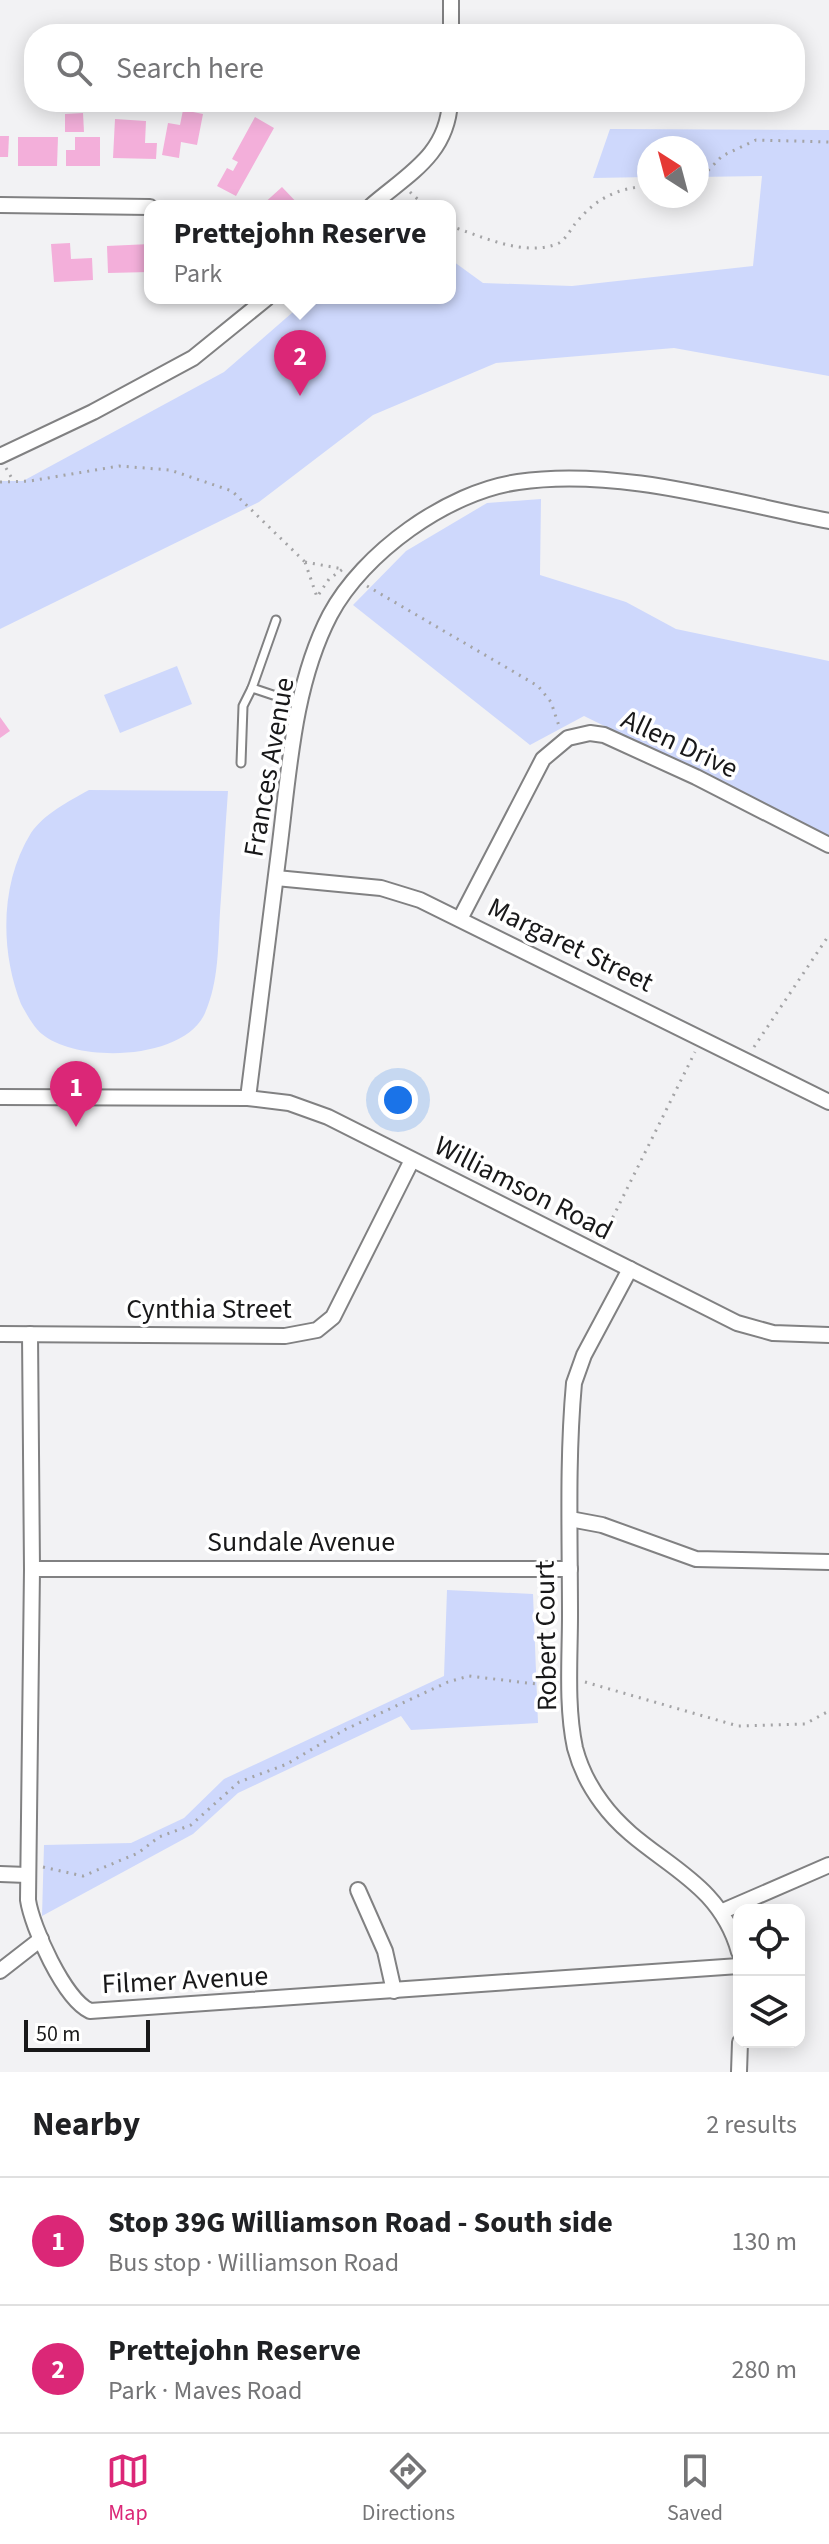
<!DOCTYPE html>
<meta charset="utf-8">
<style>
:root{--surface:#fff;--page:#f6f6f6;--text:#202124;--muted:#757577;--line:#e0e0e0;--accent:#db2777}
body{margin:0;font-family:"Source Sans 3",sans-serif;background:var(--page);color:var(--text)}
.controls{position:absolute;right:24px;bottom:24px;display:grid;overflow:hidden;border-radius:16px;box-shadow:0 4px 20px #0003}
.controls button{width:72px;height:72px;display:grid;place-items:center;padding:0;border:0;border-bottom:2px solid var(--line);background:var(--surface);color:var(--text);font:40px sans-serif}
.compass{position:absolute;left:637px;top:136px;width:72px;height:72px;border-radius:50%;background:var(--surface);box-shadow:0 4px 20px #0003;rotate:324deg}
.scale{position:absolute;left:24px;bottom:20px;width:126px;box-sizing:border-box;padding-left:8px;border:4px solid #181819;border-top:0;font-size:22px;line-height:28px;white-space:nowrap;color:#181819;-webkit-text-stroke:6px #fff;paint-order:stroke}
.you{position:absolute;left:398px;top:1100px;width:28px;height:28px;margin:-20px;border:6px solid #fff;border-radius:50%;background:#1a73e8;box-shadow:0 0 0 12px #1a73e833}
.badge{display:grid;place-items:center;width:52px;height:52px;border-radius:50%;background:var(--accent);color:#fff;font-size:26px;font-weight:700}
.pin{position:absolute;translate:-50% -66px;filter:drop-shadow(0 2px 4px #0008)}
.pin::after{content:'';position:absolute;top:42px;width:28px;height:24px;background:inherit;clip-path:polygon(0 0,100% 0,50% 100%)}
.popup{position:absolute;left:144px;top:200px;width:312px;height:104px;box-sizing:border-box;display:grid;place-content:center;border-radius:16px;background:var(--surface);filter:drop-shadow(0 2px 6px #0005);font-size:26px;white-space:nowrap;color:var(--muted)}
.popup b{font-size:30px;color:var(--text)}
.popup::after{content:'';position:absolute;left:50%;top:100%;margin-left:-16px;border:16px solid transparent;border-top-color:var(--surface)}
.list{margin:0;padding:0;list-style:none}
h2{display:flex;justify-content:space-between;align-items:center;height:104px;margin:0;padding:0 32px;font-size:34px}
h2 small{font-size:26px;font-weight:400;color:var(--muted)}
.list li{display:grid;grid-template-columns:52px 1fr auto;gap:24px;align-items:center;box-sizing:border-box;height:128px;padding:0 32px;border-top:2px solid var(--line)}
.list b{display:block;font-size:30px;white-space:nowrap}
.list p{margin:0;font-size:26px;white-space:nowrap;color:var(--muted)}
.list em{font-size:26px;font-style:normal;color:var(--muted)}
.icon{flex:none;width:44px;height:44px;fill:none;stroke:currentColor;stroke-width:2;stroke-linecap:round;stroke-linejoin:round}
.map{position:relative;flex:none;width:829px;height:2072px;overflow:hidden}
.search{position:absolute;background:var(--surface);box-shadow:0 4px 20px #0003;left:24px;right:24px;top:24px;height:88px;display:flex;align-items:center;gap:20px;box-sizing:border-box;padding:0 28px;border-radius:32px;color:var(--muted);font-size:30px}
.sheet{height:360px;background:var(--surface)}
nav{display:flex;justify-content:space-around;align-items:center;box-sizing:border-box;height:112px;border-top:2px solid var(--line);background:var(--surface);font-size:22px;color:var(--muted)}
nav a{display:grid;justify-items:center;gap:4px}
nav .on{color:var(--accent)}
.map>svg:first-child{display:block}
.green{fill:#ced8fc}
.building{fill:#f3afda}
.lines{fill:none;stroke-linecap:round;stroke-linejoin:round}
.lane-casing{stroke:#818182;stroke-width:11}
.street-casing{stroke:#818182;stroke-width:18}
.path{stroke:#a4a4a6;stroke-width:3;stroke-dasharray:2 6;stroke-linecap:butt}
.lane{stroke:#fff;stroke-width:7}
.street{stroke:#fff;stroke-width:14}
.labels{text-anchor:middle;stroke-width:7;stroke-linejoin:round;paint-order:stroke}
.street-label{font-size:28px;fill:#181819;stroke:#fff}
</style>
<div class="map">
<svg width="829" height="2072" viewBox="0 0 829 2072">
<rect width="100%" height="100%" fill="#f2f2f4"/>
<g class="green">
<polygon points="610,129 829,130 829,376 674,348 496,363 373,415 259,502 0,629 0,481 23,481 224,372 309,298 450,298 450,259 483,283 572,286 753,266 762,176 697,177 697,148 649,148 649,177 593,178"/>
<polygon points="541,499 540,575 626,602 676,629 829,661 829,836 584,716 530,745 353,605 406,551 487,503"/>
<polygon points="177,666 192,704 120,733 104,695"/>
<path d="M89,790L228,791C225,831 223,871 220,912C218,946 219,981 205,1013C185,1060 78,1064 42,1034C34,1028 26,1013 21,1004C0,950 0,883 31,833C44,814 69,801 89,790Z"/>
<polygon points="447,1590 533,1594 538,1723 411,1730 401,1716 238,1793 193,1834 42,1916 44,1845 131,1843 184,1818 224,1779 444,1676"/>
</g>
<g class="building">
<polygon points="183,110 203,114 197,145 181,142 179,158 162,155 168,123 180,125"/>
<polygon points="83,113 84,132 65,132 65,114"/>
<polygon points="255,117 274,128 236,196 217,186 227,168 233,171 238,162 232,159"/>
<polygon points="115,119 146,121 145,143 157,143 156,159 113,158"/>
<polygon points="0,136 9,136 8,157 0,157"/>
<polygon points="18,137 58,137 57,166 18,166"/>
<polygon points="75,137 100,137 100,166 66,166 66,150 75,150"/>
<polygon points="282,187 300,206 261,206"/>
<polygon points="70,243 71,259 92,258 93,280 54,282 51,244"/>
<polygon points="150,244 150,272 108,273 107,246"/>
<polygon points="0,717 10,731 0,738"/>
</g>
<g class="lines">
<defs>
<g id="lane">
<polyline points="276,620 252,688 300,704"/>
<polyline points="241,763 243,706 252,688"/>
</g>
<g id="street">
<polyline points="451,34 451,0"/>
<polyline points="0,205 150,207"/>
<path d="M371,206C408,174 447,155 450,102"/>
<polyline points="0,456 93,412 193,358 267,298"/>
<polyline points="276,878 381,888 420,900 829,1102"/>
<polyline points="460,919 543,759 568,738 590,733 604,735 696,777 829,845"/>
<polyline points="0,1097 248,1098 289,1103 328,1117 737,1323 773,1333 829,1335"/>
<path d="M248,1098C258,1016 269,933 279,851C289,773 293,686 330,615C363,553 447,492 518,482C617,467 731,502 829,521"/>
<path d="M630,1269L584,1355L574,1383C567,1460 570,1538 570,1615C570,1658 566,1706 575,1748C580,1767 590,1787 602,1803C645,1862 717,1873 739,1952"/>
<polyline points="0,1334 285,1336 317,1330 333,1317 412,1160"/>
<path d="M30,1334L32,1569L28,1900C32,1927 64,1999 90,2011L739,1966"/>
<polyline points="570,1519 602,1525 696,1559 829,1562"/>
<polyline points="32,1569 570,1569"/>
<polyline points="0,1874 27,1875"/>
<polyline points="358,1890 385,1951 394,1991"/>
<polyline points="723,1911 829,1865"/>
<polyline points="0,1971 41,1939"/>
<polyline points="739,2072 740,2042"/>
</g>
</defs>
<use href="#lane" class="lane-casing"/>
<use href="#street" class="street-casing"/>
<g class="path">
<polyline points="697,182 722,156 756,140 829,142"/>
<polyline points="410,192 425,206"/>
<path d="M450,226C481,236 526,258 559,243C565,240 571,229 575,224C596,198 617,188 649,186"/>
<polyline points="6,468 14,482"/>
<polyline points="0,482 30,481 119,466 170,470 232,491 305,562"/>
<polygon points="305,562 343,569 329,579 317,597"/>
<polyline points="367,586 538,686 551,702 559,726"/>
<polyline points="754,1047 829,935"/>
<polyline points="602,1239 695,1052"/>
<polyline points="585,1682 738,1726 805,1724 829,1711"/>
<polyline points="43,1867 83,1876 138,1853 159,1837 191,1825 239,1782 287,1764 344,1730 448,1682 469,1676 553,1686"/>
</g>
<use href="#lane" class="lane"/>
<use href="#street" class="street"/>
</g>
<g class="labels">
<g class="street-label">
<text transform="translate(680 743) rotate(25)" y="10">Allen Drive</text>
<text transform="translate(268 767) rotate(-80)" y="10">Frances Avenue</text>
<text transform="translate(571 944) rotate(26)" y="10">Margaret Street</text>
<text transform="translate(524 1187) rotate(27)" y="10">Williamson Road</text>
<text x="209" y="1318">Cynthia Street</text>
<text x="301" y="1551">Sundale Avenue</text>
<text transform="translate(545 1636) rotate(-91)" y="10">Robert Court</text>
<text transform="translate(185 1979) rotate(-3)" y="10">Filmer Avenue</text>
</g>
</g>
</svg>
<div class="controls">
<button><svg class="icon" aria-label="locate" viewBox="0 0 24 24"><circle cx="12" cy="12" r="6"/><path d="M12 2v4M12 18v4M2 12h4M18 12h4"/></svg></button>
<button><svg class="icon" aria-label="layers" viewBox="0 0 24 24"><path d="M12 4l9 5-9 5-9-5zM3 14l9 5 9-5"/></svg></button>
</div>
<svg class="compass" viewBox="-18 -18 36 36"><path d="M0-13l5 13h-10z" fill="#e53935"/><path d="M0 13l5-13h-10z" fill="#757577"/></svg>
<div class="scale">50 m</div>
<div class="you"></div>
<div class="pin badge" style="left:76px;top:1127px">1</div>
<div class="pin badge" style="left:300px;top:396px">2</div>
<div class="popup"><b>Prettejohn Reserve</b>Park</div>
<div class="search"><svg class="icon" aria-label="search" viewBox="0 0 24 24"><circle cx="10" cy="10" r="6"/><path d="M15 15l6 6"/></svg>Search here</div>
</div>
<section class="sheet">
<h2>Nearby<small>2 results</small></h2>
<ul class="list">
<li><span class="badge">1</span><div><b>Stop 39G Williamson Road - South side</b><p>Bus stop · Williamson Road</p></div><em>130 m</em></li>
<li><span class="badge">2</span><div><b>Prettejohn Reserve</b><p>Park · Maves Road</p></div><em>280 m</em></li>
</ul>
</section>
<nav>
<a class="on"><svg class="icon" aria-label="map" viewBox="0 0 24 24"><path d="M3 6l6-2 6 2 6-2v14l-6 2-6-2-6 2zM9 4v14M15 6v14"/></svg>Map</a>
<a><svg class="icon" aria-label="directions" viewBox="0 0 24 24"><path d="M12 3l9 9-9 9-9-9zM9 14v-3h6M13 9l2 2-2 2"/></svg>Directions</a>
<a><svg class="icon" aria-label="saved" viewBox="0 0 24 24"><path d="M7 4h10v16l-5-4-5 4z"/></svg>Saved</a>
</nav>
